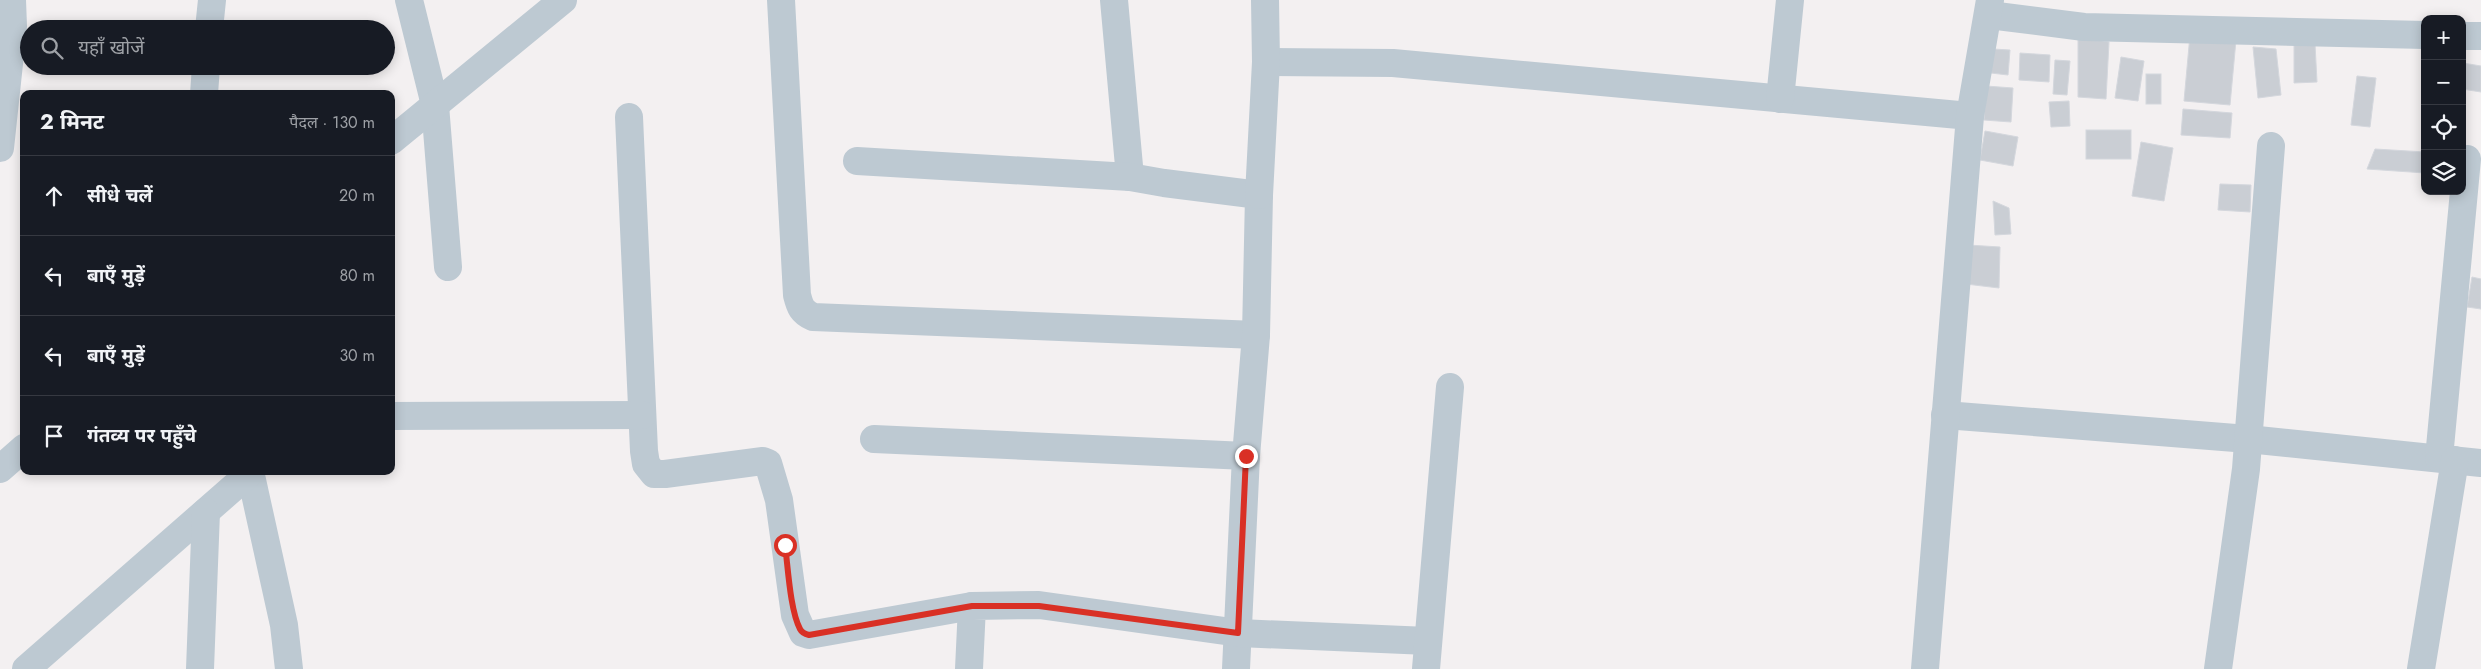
<!DOCTYPE html>
<html lang="hi">
<meta charset="utf-8">
<style>
:root{--surface:#171b24;--page:#242831;--text:#f1f3f6;--muted:#9ea1a6;--line:#363941}
body{margin:0;font-family:Jost,"Noto Sans Devanagari",sans-serif;background:var(--page);color:var(--text)}
.controls{position:absolute;right:15px;top:15px;display:grid;overflow:hidden;border-radius:10px;box-shadow:0 2px 12px #0003}
.controls button{width:45px;height:45px;display:grid;place-items:center;padding:0;border:0;border-bottom:1px solid var(--line);background:var(--surface);color:var(--text);font:25px sans-serif}
.stop{position:absolute;width:15px;height:15px;margin:-11px;border:4px solid #d93025;border-radius:50%;background:#fff}
.stop.end{background:#d93025;border-color:#fff;box-shadow:0 1px 5px #0008}
.list{margin:0;padding:0;list-style:none}
h2{display:flex;justify-content:space-between;align-items:center;height:65px;margin:0;padding:0 20px;font-size:21px}
h2 small{font-size:16px;font-weight:400;color:var(--muted)}
.list li{display:grid;grid-template-columns:32px 1fr auto;gap:15px;align-items:center;box-sizing:border-box;height:80px;padding:0 20px;border-top:1px solid var(--line)}
.list b{display:block;font-size:19px;white-space:nowrap}
.list em{font-size:16px;font-style:normal;color:var(--muted)}
.icon{flex:none;width:28px;height:28px;fill:none;stroke:currentColor;stroke-width:2;stroke-linecap:round;stroke-linejoin:round}
.map{position:relative;flex:none;width:2481px;height:669px;overflow:hidden}
.search{position:absolute;background:var(--surface);box-shadow:0 2px 12px #0003;left:20px;top:20px;width:375px;height:55px;display:flex;align-items:center;gap:12px;box-sizing:border-box;padding:0 18px;border-radius:28px;color:var(--muted);font-size:19px}
.panel{position:absolute;background:var(--surface);box-shadow:0 2px 12px #0003;left:20px;top:90px;width:375px;height:385px;border-radius:10px}
.map>svg:first-child{display:block}
.building{fill:#caced4;stroke:#d4d7dd}
.lines{fill:none;stroke-linecap:round;stroke-linejoin:round}
.minor{stroke:#bdc9d2;stroke-width:28}
.route{stroke:#d93025;stroke-width:6}
</style>
<div class="map">
<svg width="2481" height="669" viewBox="0 0 2481 669">
<rect width="100%" height="100%" fill="#f3f0f1"/>
<g class="building">
<polygon points="2190,35 2236,40 2230,105 2184,101"/>
<polygon points="2078,37 2109,42 2106,99 2078,97"/>
<polygon points="2294,43 2315,44 2317,82 2294,83"/>
<polygon points="2253,47 2276,49 2281,95 2258,98"/>
<polygon points="1993,49 2010,50 2008,75 1991,73"/>
<polygon points="2020,53 2050,55 2049,82 2019,80"/>
<polygon points="2121,57 2144,61 2138,101 2115,98"/>
<polygon points="2055,60 2070,61 2067,95 2053,94"/>
<polygon points="2463,63 2481,66 2481,92 2462,89"/>
<rect x="2146" y="74" width="15" height="30"/>
<polygon points="2357,76 2376,78 2370,127 2351,125"/>
<polygon points="1986,86 2013,88 2011,122 1984,120"/>
<polygon points="2069,101 2070,126 2051,127 2049,102"/>
<polygon points="2183,109 2232,113 2230,138 2181,135"/>
<rect x="2086" y="130" width="45" height="29"/>
<polygon points="1985,131 2018,137 2013,166 1980,160"/>
<polygon points="2141,142 2173,148 2164,201 2132,196"/>
<polygon points="2375,149 2425,152 2425,173 2367,169"/>
<polygon points="2220,184 2251,185 2250,212 2218,210"/>
<polygon points="1993,201 2009,208 2011,234 1995,235"/>
<polygon points="1968,245 2000,247 1999,288 1966,284"/>
<polygon points="2472,277 2481,279 2481,309 2467,307"/>
</g>
<g class="lines">
<g class="minor">
<polyline points="409,0 435,105 448,267"/>
<path d="M781,0L797,295C800,307 802,312 813,317L1256,335"/>
<polyline points="1114,0 1130,177"/>
<polyline points="1989,15 2084,27 2425,35"/>
<polyline points="209,29 212,0"/>
<polyline points="2462,36 2481,36"/>
<polyline points="1266,62 1393,63 1970,116"/>
<polyline points="204,94 206,66"/>
<polyline points="1780,99 1790,0"/>
<polyline points="629,117 644,451 646,464 654,474 665,474 763,461 768,463 779,500 795,615 803,633 809,635 972,606"/>
<polyline points="391,141 563,0"/>
<polyline points="0,148 13,26 12,0"/>
<polyline points="857,161 1130,177 1164,183 1259,195 1256,335 1246,456 1236,669"/>
<polyline points="1259,195 1266,62 1265,0"/>
<polyline points="1945,415 2248,439 2481,463"/>
<polyline points="391,416 642,415"/>
<polyline points="874,439 1246,456"/>
<polyline points="2439,458 2467,159"/>
<polyline points="0,469 24,448"/>
<polyline points="250,471 284,625 289,669"/>
<polyline points="26,669 250,473"/>
<polyline points="200,669 206,512"/>
<polyline points="969,669 972,606 1039,605 1239,633 1428,641"/>
<polyline points="1426,669 1450,387"/>
<polyline points="1925,669 1970,116 1990,0"/>
<polyline points="2218,669 2246,469 2271,146"/>
<polyline points="2421,669 2455,460"/>
</g>
</g>
<g class="lines">
<path class="route" d="M785,545C788,567 790,610 800,629C802,633 805,634 809,635L972,606H1039L1238,633L1246,456"/>
</g>
</svg>
<div class="controls">
<button>+</button>
<button>−</button>
<button><svg class="icon" aria-label="locate" viewBox="0 0 24 24"><circle cx="12" cy="12" r="6"/><path d="M12 2v4M12 18v4M2 12h4M18 12h4"/></svg></button>
<button><svg class="icon" aria-label="layers" viewBox="0 0 24 24"><path d="M12 4l9 5-9 5-9-5zM3 14l9 5 9-5"/></svg></button>
</div>
<div class="stop" style="left:785px;top:545px"></div>
<div class="stop end" style="left:1246px;top:456px"></div>
<div class="search"><svg class="icon" aria-label="search" viewBox="0 0 24 24"><circle cx="10" cy="10" r="6"/><path d="M15 15l6 6"/></svg>यहाँ खोजें</div>
<section class="panel">
<h2>2 मिनट<small>पैदल · 130 m</small></h2>
<ul class="list">
<li><svg class="icon" aria-label="ahead" viewBox="0 0 24 24"><path d="M12 20V5M6 11l6-6 6 6"/></svg><div><b>सीधे चलें</b></div><em>20 m</em></li>
<li><svg class="icon" aria-label="left" viewBox="0 0 24 24"><path d="M17 20v-9H6M10 6l-5 5 5 5"/></svg><div><b>बाएँ मुड़ें</b></div><em>80 m</em></li>
<li><svg class="icon" aria-label="left" viewBox="0 0 24 24"><path d="M17 20v-9H6M10 6l-5 5 5 5"/></svg><div><b>बाएँ मुड़ें</b></div><em>30 m</em></li>
<li><svg class="icon" aria-label="arrive" viewBox="0 0 24 24"><path d="M6 21V4h12l-3 4 3 4H6"/></svg><div><b>गंतव्य पर पहुँचे</b></div></li>
</ul>
</section>
</div>
